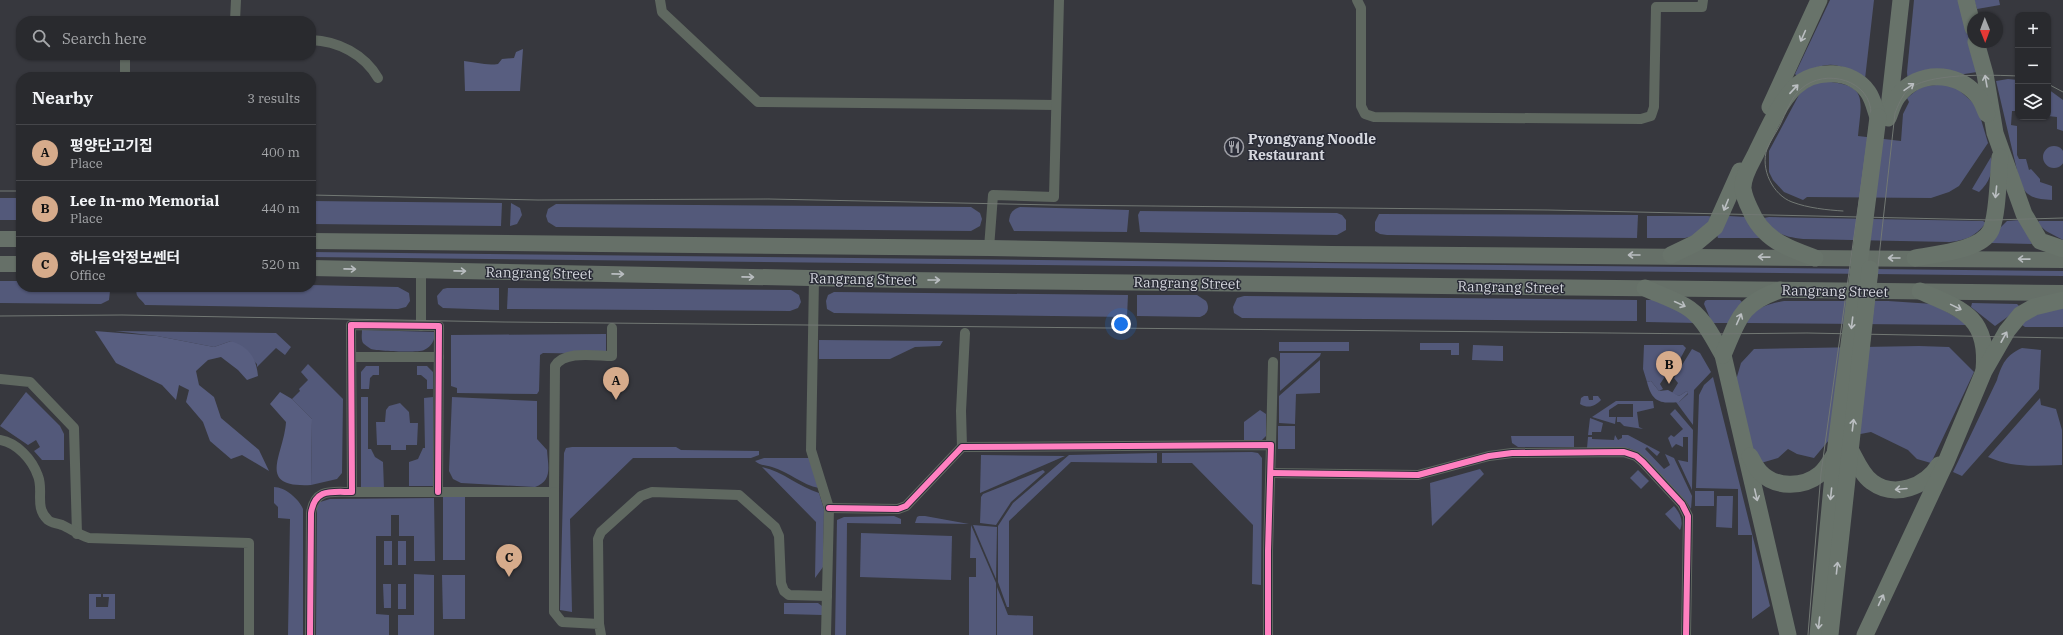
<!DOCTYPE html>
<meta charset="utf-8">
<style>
:root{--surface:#292a2e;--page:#35363a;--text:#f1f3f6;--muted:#a5a7aa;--line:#45464a;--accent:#d6ab8b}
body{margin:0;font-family:"IBM Plex Serif","Noto Sans KR",serif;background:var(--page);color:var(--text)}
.controls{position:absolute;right:12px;top:12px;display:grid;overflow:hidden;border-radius:8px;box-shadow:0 1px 3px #0004}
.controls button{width:36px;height:36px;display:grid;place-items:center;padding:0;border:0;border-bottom:1px solid var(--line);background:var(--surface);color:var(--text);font:20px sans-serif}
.compass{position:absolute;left:1967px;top:12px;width:36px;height:36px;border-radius:50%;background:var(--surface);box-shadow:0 1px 3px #0004;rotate:179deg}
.you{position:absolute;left:1121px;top:324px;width:14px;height:14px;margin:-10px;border:3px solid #fff;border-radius:50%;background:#1a73e8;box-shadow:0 0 0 6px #1a73e833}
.badge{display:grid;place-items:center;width:26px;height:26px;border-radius:50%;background:var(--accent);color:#111;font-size:13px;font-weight:700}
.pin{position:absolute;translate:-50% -33px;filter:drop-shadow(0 1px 2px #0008)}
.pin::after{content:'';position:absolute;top:21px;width:14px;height:12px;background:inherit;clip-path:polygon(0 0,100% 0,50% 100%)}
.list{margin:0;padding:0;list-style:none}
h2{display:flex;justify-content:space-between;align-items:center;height:52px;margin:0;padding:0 16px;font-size:17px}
h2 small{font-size:13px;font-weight:400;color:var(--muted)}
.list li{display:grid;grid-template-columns:26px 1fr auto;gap:12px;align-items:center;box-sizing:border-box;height:56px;padding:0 16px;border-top:1px solid var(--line)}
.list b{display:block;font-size:15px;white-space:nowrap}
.list p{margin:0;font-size:13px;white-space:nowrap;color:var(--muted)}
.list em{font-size:13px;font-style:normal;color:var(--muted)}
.icon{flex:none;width:22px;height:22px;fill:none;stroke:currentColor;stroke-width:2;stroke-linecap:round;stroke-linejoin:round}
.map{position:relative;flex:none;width:2063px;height:635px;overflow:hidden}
.search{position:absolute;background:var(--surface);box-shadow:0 1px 3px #0004;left:16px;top:16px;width:300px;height:44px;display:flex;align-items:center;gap:10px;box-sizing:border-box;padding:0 14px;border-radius:16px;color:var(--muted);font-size:15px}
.panel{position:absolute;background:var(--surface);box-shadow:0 1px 3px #0004;left:16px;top:72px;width:300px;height:220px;border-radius:16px}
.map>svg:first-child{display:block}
.green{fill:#53597a}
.forest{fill:#585e80}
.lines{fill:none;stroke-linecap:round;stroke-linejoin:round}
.minor{stroke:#5f6860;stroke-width:10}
.primary{stroke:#667068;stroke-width:16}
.trunk{stroke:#68736a;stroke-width:17}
.tram{stroke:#727874;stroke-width:1}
.trunk-bridge{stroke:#68736a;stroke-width:17}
.cycleway-casing{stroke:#2a2c37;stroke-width:8}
.cycleway{stroke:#ff80c0;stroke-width:6}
.oneway{stroke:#babec1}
.oneway2{stroke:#b9bdc0}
.labels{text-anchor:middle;stroke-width:3;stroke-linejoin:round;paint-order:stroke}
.poi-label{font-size:14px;font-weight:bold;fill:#d5d7de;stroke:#2a2c37;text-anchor:start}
.street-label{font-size:14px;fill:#d5d7de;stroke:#2a2c37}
</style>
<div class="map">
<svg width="2063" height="635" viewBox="0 0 2063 635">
<rect width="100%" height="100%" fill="#37383e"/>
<g class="green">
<path d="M1830,0H1874L1865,79C1835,61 1830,60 1797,76L1795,74Z"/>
<polygon points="1914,0 1960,0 1977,72 1908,83 1907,72"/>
<polygon points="1974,0 1999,0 2000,5 1977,9"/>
<path d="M2008,79L2018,80V111H2012L2011,125L2017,126V155L2019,159H2026L2029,170L2031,169L2040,179V182L2052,186V200C2036,199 2027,198 2020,183L1996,81Z"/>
<path d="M1820,81C1868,84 1862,96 1858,136L1901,141L1903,114L1909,102L1907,98L1922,86L1952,84L1977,106L1988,143L1959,186L1949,192L1931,198L1807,197L1803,200L1784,192L1773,180L1769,172V151L1800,93L1810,86Z"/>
<polygon points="2048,89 2063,100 2063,131 2057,129 2057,117 2048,116"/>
<circle cx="2054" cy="157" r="11"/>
<path d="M1991,157C1994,171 1989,183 1979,192L1972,189Z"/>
<rect x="0" y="198" width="21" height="22"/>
<polygon points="311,201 502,203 501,226 311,224"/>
<polygon points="511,203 520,208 522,215 517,224 510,226"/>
<polygon points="556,204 971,207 980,213 982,219 980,226 971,231 556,227 548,222 546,216 548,209"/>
<path d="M1020,207L1129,210L1127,232L1014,231L1009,221C1010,213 1012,210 1020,207Z"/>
<polygon points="1140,211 1337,213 1342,215 1346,220 1346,230 1337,235 1140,232 1138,215"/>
<polygon points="1379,214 1638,215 1637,238 1387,235 1380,234 1375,231 1375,222"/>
<polygon points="1647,216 1708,216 1714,217 1713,220 1693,236 1685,238 1647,238"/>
<polygon points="1729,216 1745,217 1760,238 1718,238 1717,235"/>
<path d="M1769,217L1983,221L1986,223C1975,236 1967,240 1950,242L1803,239C1784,237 1775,234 1764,218Z"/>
<polygon points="2020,220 2032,244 1992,243 1990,238 2007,221"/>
<polygon points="2039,221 2063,221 2063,240 2046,231 2037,223"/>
<polygon points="311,252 2063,271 2063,276 311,257"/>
<polygon points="0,281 21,281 21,287 108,287 110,291 109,300 101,304 0,303"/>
<path d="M311,285L398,287L409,293L410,301L406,307L398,309L145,305C141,298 133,297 138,287H311Z"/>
<polygon points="447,288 499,288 499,310 443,308 438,304 437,296 443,289"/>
<polygon points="508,288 791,290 799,295 801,302 798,308 790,311 507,309"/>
<polygon points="834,292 1128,295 1127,317 834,313 827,309 826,301 828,295"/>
<path d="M1137,295H1197L1206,301C1210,308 1208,314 1200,317L1137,316Z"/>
<polygon points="1244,296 1637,300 1637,321 1242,318 1234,313 1233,307 1237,298"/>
<polygon points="1646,300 1665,300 1697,323 1646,322"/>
<polygon points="1707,300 1740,300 1742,302 1731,323 1712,323 1704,304 1705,301"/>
<path d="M1784,301H1888L1933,304L1968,324L1965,325L1747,323C1750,308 1772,303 1784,301Z"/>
<polygon points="1972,303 2017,304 2019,306 2017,310 1995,326 1971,307"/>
<polygon points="2063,305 2063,327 2025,327 2022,325 2024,319"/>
<path d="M362,330L435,332C435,340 432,346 424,350C418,353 378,351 371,349C368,347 365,345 363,343C361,339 362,334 362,330Z"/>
<polygon points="115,331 276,333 291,347 285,355 276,348 257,367 257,364 231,341 214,347 157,336"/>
<polygon points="606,334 606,354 543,353 540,355 539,391 537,394 457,393 457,388 451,386 451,335"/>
<polygon points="819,340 943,341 940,346 915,347 890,359 819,359"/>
<rect x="1279" y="342" width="70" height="9"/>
<polygon points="1420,343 1459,343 1459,355 1451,355 1451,350 1420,350"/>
<polygon points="1473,345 1503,346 1503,361 1472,360"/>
<polygon points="1644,345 1683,345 1686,348 1671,376 1666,375 1660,384 1663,389 1659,391 1651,381 1647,382 1643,369"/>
<polygon points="1919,346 1949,347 1974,372 1931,463 1917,459 1908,450 1871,432 1829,440 1814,458 1797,454 1788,449 1778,458 1761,463 1753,451 1736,380 1741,363 1754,349"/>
<path d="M2022,348L2041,350L2039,389L1962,476L1953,472L1997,380C2002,364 2006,355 2022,348Z"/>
<polygon points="1692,349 1700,353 1711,372 1694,390 1693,425 1676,402 1679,402 1688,394 1687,391 1679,396 1672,393 1678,383 1674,378"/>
<polygon points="1280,353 1321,353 1320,356 1280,391"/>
<polygon points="1320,360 1320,393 1296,394 1295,424 1279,423 1279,396"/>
<polygon points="308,364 343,399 342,473 337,479 311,485 312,419 292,399 300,391 299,389 308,380 301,372"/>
<polygon points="366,366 379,366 379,375 373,375 370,378 369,389 361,389 361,372"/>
<polygon points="417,366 427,366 433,372 433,389 427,389 427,380 421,375 417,375"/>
<polygon points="1713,377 1770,606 1752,619 1752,535 1738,535 1738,489 1696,488 1699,395 1704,385"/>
<polygon points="26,392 60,426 64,434 64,460 42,460 34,451 40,447 36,440 28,445 0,426"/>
<path d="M1584,396H1588L1589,400H1593V396H1598L1601,400C1595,406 1589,409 1580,404L1581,398Z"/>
<polygon points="361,397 368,397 368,449 371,449 375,457 383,462 384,489 361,489"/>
<polygon points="433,397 433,486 409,486 409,462 418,459 423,448 425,448 424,398"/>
<path d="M452,397L537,401V439L547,450C548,466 553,481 535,487L461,483L453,479L449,471Z"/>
<path d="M2040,398L2041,405L2056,409L2062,430V465C2036,466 2012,468 1988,457Z"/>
<polygon points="1616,401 1653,401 1654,408 1637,412 1639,427 1643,429 1624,426 1620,422 1617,422 1617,417 1633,417 1633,404 1618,404 1609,410 1609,417 1616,417 1615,424 1592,417"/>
<polygon points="400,403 409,412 410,423 418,423 417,445 406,445 406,450 391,450 391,445 377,445 376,422 385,422 386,410 389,406"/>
<polygon points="1675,409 1693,430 1692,490 1678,460 1688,462 1688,437 1683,437 1683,447 1676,444 1672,448 1668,438 1671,435 1674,437 1683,429 1670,414"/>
<polygon points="1260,410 1266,414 1266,436 1262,440 1244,440 1244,422"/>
<polygon points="1590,418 1603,423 1601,432 1592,432 1592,435 1588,435"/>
<rect x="1278" y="426" width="17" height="23"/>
<polygon points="1615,435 1618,440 1622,438 1622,435 1628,435 1660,452 1657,456 1647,447 1645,449 1664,469 1670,465 1665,454 1674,458 1692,496 1691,509 1686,501 1638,452 1628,448 1587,448 1588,437 1592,437 1592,439 1614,440"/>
<polygon points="1511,436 1574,436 1574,447 1518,447 1512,443"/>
<polygon points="572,447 676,447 681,450 759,451 759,455 751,458 633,458 570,519 572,612 560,610 564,453 566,448"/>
<polygon points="1252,452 1258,453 1262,458 1261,585 1252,584 1253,525 1192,463 1162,463 1162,453"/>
<polygon points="1157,453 1157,463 1071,462 1009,521 1009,607 1007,607 998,582 998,526 1013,503 1069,455"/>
<polygon points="981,455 1065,456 980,493"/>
<path d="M764,458H810L819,488C802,485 789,472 772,467C766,465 761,466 755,461Z"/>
<path d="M762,467C784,472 799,487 819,493L824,509L823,567L815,578L816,522Z"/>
<polygon points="1480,469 1484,474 1432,526 1430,483"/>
<polygon points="1043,470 1045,472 1011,502 996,525 980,523 981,497 983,494"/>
<polygon points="1638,470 1649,481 1641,489 1630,478"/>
<path d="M274,487C285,487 299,499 303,509V635H288L290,519L278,518V507L274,503Z"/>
<rect x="1695" y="491" width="19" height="15"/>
<rect x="443" y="496" width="22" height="64"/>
<polygon points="1717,496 1733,496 1732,528 1716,527"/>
<polygon points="434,498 435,561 414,561 414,536 399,536 399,515 391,515 391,536 376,536 376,614 389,615 389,635 316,635 317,507 320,502 330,499"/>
<path d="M1674,506C1680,513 1684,521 1680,530L1665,514Z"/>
<polygon points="894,516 901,519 901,524 847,523 846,635 835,635 837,520 844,517"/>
<polygon points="919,516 925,516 969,524 915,523 917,517"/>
<polygon points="971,525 996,583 996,635 969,635 969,577 976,577 976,558 970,558"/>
<polygon points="973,525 997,527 996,579"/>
<polygon points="861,533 952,536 951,580 860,577"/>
<rect x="384" y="541" width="8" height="24"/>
<rect x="398" y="541" width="8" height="24"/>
<polygon points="414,574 434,575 434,635 398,635 398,615 414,615"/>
<polygon points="442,575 465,575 465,619 443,619"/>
<polygon points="383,584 391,584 391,608 384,608"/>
<rect x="398" y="584" width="8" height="25"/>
<polygon points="997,587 1008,615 1033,616 1033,635 997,635"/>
<polygon points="89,594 101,594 101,597 96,597 96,607 108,607 109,597 103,597 103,594 115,594 115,619 89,619"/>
<polygon points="784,603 818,603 822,606 822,615 784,614"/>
</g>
<g class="forest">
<path d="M523,49L520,91H465L464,61C476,62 486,66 498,64L502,59L514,58L516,52Z"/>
<path d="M95,331L157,336L214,347L231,341C249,347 256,357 258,376L247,380L238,370L221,357L208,360L196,371L199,385L214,397L221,418L259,450L269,471L242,455L231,459L210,441L203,422L186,402L189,390L179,385L176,400L162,385L116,363Z"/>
<path d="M1651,381L1659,391L1668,390L1679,396L1687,391L1688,393L1679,402C1660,404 1652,402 1647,382Z"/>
<path d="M280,392L292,399L312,419L311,485C255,488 284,455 286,422L270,404Z"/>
</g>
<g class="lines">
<g class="minor">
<polyline points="660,0 662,12 758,102 1056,105"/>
<polyline points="1357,0 1361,8 1361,106 1365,114 1374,117 1641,119 1651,116 1654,107 1656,7 1702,7 1703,0"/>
<polyline points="235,21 236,0"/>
<path d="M311,40C338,41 364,54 378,78"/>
<polyline points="125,77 125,55"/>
<polyline points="989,248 993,195 1054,197 1059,0"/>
<polyline points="814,279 811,450 829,508 826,635"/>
<polyline points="421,326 421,270"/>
<polyline points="352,357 439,357"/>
<polyline points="0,379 30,382 74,428 77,534"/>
<path d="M0,440C17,443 32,459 38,476C44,491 34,507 48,520C51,523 57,523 62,525C71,529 79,535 89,538L249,543V635"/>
<polyline points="1271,445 1273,362"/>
<polyline points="962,447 961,411 965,333"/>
<polyline points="1271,473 1418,475 1489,456 1512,453 1624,452 1636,456 1643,462 1682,504 1688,516 1686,635"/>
<path d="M352,492H554L555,366C565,350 595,356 612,356V328"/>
<polyline points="554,492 554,612 562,622 599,624 601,635"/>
<polyline points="829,508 898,509 906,506 962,447 1271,445 1268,551 1268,635"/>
<polyline points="599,624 598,539 601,532 641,496 652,492 739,495 775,527 779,536 781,583 784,591 789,595 827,596"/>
<path d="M310,635L311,513C315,488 331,492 352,492L351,325L439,326L438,492"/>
</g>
<g class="primary">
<polyline points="0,239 21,239"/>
<polyline points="311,241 989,248 1332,254 2063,260"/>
<polyline points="0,264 21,264"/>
<polyline points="311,268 905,280 2063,293"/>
</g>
<g class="trunk">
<polyline points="1966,0 1973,28"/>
<polyline points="1976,42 1985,74 1995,133 2024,214 2040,241 2063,249"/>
<polyline points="1770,107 1819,0"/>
<polyline points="1889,108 1901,0"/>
<path d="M1888,118C1891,111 1893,102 1898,96C1918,70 1956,71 1977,95C1982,100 1984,108 1987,114"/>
<polyline points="1671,255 1696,243 1715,227 1740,171"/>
<path d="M1815,258C1787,248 1762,239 1750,209C1747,203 1744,195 1743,189C1742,175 1753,161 1758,149C1768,129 1779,103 1795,87C1815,68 1852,69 1868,92C1873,99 1875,109 1878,117"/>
<path d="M1915,258C1935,254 1981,251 1991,230C1998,214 1998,176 2000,157"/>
<path d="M1645,288C1658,294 1673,299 1685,306C1703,316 1713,338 1723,355L1788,635"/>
<path d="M1920,291C1962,309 1989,317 1984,370"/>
<path d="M1723,355C1739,318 1740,304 1780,290"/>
<path d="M1850,449C1856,460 1862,475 1872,482C1895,499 1926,486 1939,465"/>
<path d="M1750,456C1753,461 1755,467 1760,472C1775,488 1803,488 1820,474C1826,469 1831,460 1835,454"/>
<polyline points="1865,635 1946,462 1984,371 2007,331 2020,315 2034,307 2063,300"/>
</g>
<g class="tram">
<polyline points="2048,84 2063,92"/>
<polyline points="0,191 21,191"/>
<polyline points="311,195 538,200 769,199 1054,205 1548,210 1993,220 2063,218"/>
<polyline points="0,316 122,315 504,322 1710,334 1807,333 2063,338"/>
<path d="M1808,635L1821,473L1871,115C1872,80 1825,67 1801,89C1791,97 1786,113 1780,125C1776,133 1770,141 1767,149C1760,169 1773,195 1792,202C1808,208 1827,210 1843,211"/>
<path d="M1837,635L1895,113C1898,106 1901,97 1907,91C1924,72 1993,75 2018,76"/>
</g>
<g class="trunk-bridge">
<polyline points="1818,635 1835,454 1878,117"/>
<polyline points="1830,635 1870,269"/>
</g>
<defs>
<g id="cycleway">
<polyline points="1271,473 1418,475 1489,456 1512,453 1624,452 1636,456 1643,462 1682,504 1688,516 1686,635"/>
<polyline points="829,508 898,509 906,506 962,447 1271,445 1268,551 1268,635"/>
<path d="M310,635L311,513C315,488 331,492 352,492L351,325L439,326L438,492"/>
</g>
</defs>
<use href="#cycleway" class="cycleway-casing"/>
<use href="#cycleway" class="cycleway"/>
</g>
<defs><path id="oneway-shaft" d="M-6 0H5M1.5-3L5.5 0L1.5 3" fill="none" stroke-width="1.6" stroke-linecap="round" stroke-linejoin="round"/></defs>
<g class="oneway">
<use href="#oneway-shaft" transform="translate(1803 36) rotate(114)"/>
<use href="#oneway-shaft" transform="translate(1986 81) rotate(-100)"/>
<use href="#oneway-shaft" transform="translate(1909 87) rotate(-35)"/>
<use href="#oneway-shaft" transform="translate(1794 89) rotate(-47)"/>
<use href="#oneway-shaft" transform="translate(1996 192) rotate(96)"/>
<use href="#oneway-shaft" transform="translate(1726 205) rotate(112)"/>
<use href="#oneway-shaft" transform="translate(1680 304) rotate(25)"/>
<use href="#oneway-shaft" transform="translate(1956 307) rotate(26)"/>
<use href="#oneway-shaft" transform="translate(1739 319) rotate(-66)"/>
<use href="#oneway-shaft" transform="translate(1852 323) rotate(97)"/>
<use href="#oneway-shaft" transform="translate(2004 337) rotate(-61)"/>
<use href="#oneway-shaft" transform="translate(1853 425) rotate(-83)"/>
<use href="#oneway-shaft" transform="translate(1901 489) rotate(175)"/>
<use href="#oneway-shaft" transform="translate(1831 494) rotate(96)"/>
<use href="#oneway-shaft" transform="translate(1756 495) rotate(77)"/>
<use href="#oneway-shaft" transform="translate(1837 568) rotate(-84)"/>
<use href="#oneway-shaft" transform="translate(1881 600) rotate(-65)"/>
<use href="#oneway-shaft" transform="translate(1819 623) rotate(96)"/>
</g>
<g class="oneway2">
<use href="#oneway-shaft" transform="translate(1634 255) rotate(-180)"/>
<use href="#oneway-shaft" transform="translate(1764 257) rotate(-179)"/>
<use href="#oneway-shaft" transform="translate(1894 258) rotate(180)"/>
<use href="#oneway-shaft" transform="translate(2024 259) rotate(-179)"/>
<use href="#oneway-shaft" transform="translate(350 269) rotate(1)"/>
<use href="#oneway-shaft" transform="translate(460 271) rotate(1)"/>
<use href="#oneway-shaft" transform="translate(618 274) rotate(1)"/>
<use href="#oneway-shaft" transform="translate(748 277) rotate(1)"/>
<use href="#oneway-shaft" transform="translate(934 280)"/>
</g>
<defs>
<symbol id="restaurant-ring" viewBox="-11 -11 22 22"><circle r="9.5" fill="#2a2c37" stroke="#9e9fa6" stroke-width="1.5"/><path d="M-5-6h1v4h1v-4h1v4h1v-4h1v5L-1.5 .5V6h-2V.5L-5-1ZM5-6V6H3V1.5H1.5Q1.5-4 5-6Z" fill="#9e9fa6"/></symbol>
</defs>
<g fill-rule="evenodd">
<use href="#restaurant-ring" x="1223" y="136" width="22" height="22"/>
</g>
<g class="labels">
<g class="poi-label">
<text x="1248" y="144">Pyongyang Noodle<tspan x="1248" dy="16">Restaurant</tspan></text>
</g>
<g class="street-label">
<text transform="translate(539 273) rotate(1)" y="5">Rangrang Street</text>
<text transform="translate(863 279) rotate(1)" y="5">Rangrang Street</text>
<text transform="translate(1187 283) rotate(1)" y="5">Rangrang Street</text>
<text transform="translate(1511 287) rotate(1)" y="5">Rangrang Street</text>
<text transform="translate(1835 291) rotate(1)" y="5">Rangrang Street</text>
</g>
</g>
</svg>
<div class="controls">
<button>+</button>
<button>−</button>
<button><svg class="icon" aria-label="layers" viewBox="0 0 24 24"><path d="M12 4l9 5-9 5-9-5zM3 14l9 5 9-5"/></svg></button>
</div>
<svg class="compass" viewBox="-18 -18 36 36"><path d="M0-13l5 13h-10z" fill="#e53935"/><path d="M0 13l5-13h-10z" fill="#a5a7aa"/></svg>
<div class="you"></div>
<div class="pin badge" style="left:616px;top:400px">A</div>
<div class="pin badge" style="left:1669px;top:384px">B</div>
<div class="pin badge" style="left:509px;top:577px">C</div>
<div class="search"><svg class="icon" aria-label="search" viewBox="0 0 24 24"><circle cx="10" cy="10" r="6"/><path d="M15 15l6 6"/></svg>Search here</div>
<section class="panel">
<h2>Nearby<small>3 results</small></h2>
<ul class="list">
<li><span class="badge">A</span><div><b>평양단고기집</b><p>Place</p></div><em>400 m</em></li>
<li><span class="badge">B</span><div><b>Lee In-mo Memorial</b><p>Place</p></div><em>440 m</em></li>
<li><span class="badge">C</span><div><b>하나음악정보쎈터</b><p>Office</p></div><em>520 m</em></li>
</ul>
</section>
</div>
